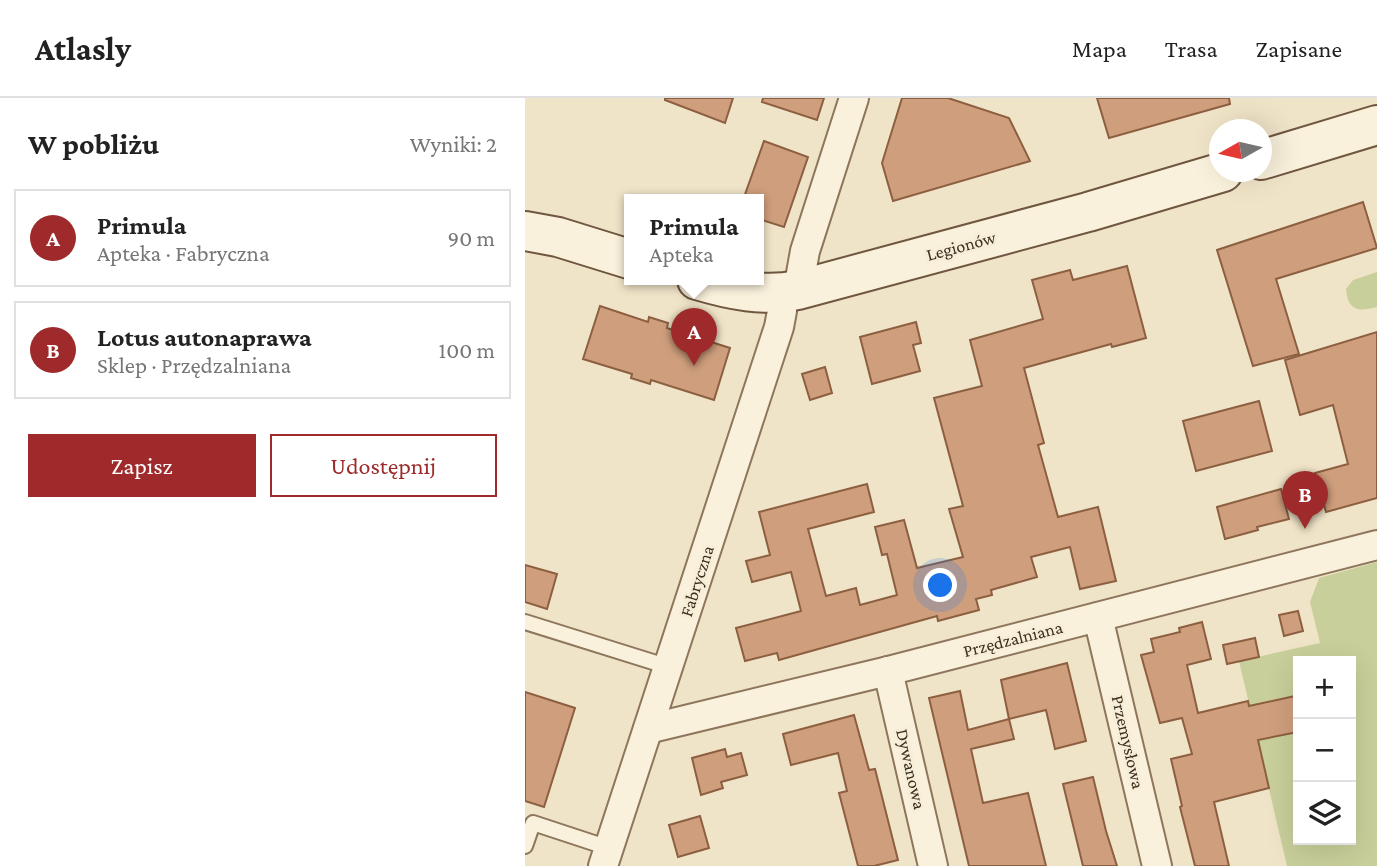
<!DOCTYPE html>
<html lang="pl">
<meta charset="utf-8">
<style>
:root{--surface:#fff;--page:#f2f2f2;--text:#222;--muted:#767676;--line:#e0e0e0;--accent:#9e2a2b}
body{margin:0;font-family:"Crimson Pro",serif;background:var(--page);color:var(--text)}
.controls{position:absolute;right:21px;bottom:21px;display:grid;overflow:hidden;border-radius:0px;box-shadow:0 7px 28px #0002}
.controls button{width:63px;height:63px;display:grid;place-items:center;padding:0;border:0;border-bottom:2px solid var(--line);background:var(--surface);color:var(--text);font:35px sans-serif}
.compass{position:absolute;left:684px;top:21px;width:63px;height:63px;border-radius:50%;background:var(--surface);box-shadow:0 7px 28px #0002;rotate:262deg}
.you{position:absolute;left:416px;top:488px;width:24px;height:24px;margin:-18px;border:5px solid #fff;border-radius:50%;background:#1a73e8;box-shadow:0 0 0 10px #1a73e833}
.badge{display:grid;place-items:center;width:46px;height:46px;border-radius:50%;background:var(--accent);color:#fff;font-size:23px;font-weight:700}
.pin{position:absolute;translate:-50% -58px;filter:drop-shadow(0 2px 4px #0008)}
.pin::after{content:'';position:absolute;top:37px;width:24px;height:21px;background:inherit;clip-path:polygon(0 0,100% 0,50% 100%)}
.popup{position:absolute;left:99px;top:96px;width:140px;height:91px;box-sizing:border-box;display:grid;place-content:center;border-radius:0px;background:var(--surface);filter:drop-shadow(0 2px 5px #0005);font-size:23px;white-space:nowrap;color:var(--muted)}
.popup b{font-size:26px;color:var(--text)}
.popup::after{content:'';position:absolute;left:50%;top:100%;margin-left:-14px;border:14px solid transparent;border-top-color:var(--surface)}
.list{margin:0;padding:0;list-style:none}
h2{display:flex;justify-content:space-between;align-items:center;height:91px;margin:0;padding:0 28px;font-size:30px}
h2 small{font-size:23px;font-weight:400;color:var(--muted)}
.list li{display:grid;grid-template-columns:46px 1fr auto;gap:21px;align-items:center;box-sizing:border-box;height:98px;margin:0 14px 14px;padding:0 14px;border:2px solid var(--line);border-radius:0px}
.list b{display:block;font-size:26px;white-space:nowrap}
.list p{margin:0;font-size:23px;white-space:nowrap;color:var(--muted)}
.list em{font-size:23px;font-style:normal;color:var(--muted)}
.actions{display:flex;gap:14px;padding:21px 28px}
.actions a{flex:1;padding:16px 0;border:2px solid var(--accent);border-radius:0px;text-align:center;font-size:24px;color:var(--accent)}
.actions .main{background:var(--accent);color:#fff}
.icon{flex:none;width:38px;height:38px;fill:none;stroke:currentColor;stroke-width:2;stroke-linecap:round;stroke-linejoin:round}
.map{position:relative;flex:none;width:852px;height:768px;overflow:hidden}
header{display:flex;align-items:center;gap:42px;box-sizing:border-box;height:98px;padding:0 35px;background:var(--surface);border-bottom:2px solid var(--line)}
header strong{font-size:33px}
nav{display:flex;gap:38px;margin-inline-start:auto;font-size:24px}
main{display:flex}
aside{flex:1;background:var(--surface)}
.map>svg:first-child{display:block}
.green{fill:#c9cf9b;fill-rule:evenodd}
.building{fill:#cf9f7d;stroke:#8d5f41;stroke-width:2}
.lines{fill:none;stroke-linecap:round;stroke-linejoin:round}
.lane-casing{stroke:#8d765c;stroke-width:18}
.street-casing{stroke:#8d765c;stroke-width:32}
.secondary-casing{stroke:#6f573f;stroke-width:42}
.lane{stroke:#faf1dc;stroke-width:14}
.street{stroke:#faf1dc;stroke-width:28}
.secondary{stroke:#faf1dc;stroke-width:38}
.labels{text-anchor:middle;stroke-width:6;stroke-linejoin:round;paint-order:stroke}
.street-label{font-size:18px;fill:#3d2e20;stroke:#f7eed8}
</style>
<header>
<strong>Atlasly</strong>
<nav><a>Mapa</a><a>Trasa</a><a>Zapisane</a></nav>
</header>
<main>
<aside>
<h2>W pobliżu<small>Wyniki: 2</small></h2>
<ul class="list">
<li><span class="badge">A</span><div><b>Primula</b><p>Apteka · Fabryczna</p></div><em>90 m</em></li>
<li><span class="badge">B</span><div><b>Lotus autonaprawa</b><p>Sklep · Przędzalniana</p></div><em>100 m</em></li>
</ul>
<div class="actions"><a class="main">Zapisz</a><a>Udostępnij</a></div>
</aside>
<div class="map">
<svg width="852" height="768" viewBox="0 0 852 768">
<rect width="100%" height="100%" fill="#f0e4c8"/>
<g class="green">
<path d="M852,174V209C833,214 823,213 821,191L828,182Z"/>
<path d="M852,464V768H762L714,563L795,545L785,504L794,480ZM773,563H826V742H773Z"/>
</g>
<g class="building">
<polygon points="140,0 208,0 200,25 140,2"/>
<polygon points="238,0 299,0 292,22 237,4"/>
<polygon points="377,0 423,0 484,20 505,63 368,103 357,65"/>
<polygon points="572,0 704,0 705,6 584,40"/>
<polygon points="239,43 283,59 259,129 234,121 234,102 218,102"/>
<polygon points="838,104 852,150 751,181 774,256 728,268 692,152"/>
<polygon points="602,168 621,240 587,249 586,246 499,270 519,345 513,347 533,419 573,409 591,483 555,491 545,449 506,459 512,479 466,492 467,497 451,501 454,512 413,523 412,518 254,562 252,555 220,563 211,530 276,513 266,474 227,484 221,463 245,457 234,414 342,386 349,414 283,431 301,498 331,490 335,507 372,497 362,456 357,457 350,429 379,422 392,470 438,459 424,411 438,408 409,300 457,288 445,242 518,221 507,182 545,172 548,182"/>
<polygon points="75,208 123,224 124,219 143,225 142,230 205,250 189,302 126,282 125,286 106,280 107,276 58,261"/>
<polygon points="391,224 396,245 388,247 395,273 347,286 335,239"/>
<polygon points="852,234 852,400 801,414 790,375 823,366 808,307 775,317 760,262"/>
<polygon points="300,269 307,295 285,302 277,276"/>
<polygon points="734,303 747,353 671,373 658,323"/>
<polygon points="756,391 764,421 732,429 733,432 700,441 692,409"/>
<polygon points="0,467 32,476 22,511 0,504"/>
<polygon points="773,513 778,533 759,538 754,517"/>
<polygon points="677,524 686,561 662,567 673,615 723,603 724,608 770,598 773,615 773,634 733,642 744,690 689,704 704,768 670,768 655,709 657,708 646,661 667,656 657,620 635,625 616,557 629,554 626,541 655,534 654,530"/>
<polygon points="730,540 734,559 702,566 698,547"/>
<polygon points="542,565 561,643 530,651 521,612 484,621 476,582"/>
<polygon points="435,593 443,632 484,621 489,641 446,651 458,705 503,695 521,768 444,768 404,600"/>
<polygon points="0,594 50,610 19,709 0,703"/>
<polygon points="329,617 344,672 350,671 373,762 349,768 333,768 314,695 322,693 313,655 266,667 258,636"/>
<polygon points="200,651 202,659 216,655 222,677 196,684 198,690 176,697 167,660"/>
<polygon points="568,679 581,733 592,768 558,768 538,686"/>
<polygon points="175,718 184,750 153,759 144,727"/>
</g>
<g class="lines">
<defs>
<g id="lane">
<polyline points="0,524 144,569"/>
<polyline points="0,748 8,725 84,750"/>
</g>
<g id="street">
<polyline points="273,192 280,153 329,0"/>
<polyline points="573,519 632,768"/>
<polyline points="363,573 408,768"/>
<polyline points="123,631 363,573 852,447"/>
<polyline points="78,768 254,229 257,213 255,196"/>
</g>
<g id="secondary">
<polyline points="736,62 852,27"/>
<polyline points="0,133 33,139 104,161"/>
<path d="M172,182C205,192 239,199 273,192L563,114L698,74"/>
</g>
</defs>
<use href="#lane" class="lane-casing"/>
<use href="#street" class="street-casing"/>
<use href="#secondary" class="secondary-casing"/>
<use href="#lane" class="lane"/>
<use href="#street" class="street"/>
<use href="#secondary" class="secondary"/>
</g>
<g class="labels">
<g class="street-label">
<text transform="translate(436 148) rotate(-15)" y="6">Legionów</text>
<text transform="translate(172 483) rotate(-72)" y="6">Fabryczna</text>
<text transform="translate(488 541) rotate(-14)" y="6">Przędzalniana</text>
<text transform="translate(603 644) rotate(77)" y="6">Przemysłowa</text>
<text transform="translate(386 671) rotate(77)" y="6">Dywanowa</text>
</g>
</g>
</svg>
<div class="controls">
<button>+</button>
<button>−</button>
<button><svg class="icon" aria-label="layers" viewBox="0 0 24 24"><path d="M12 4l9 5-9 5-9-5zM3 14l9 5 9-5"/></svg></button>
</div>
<svg class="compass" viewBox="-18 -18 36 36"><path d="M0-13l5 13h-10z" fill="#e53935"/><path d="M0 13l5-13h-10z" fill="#767676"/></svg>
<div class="you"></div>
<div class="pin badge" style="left:169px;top:268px">A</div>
<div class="popup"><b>Primula</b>Apteka</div>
<div class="pin badge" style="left:780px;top:431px">B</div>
</div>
</main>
